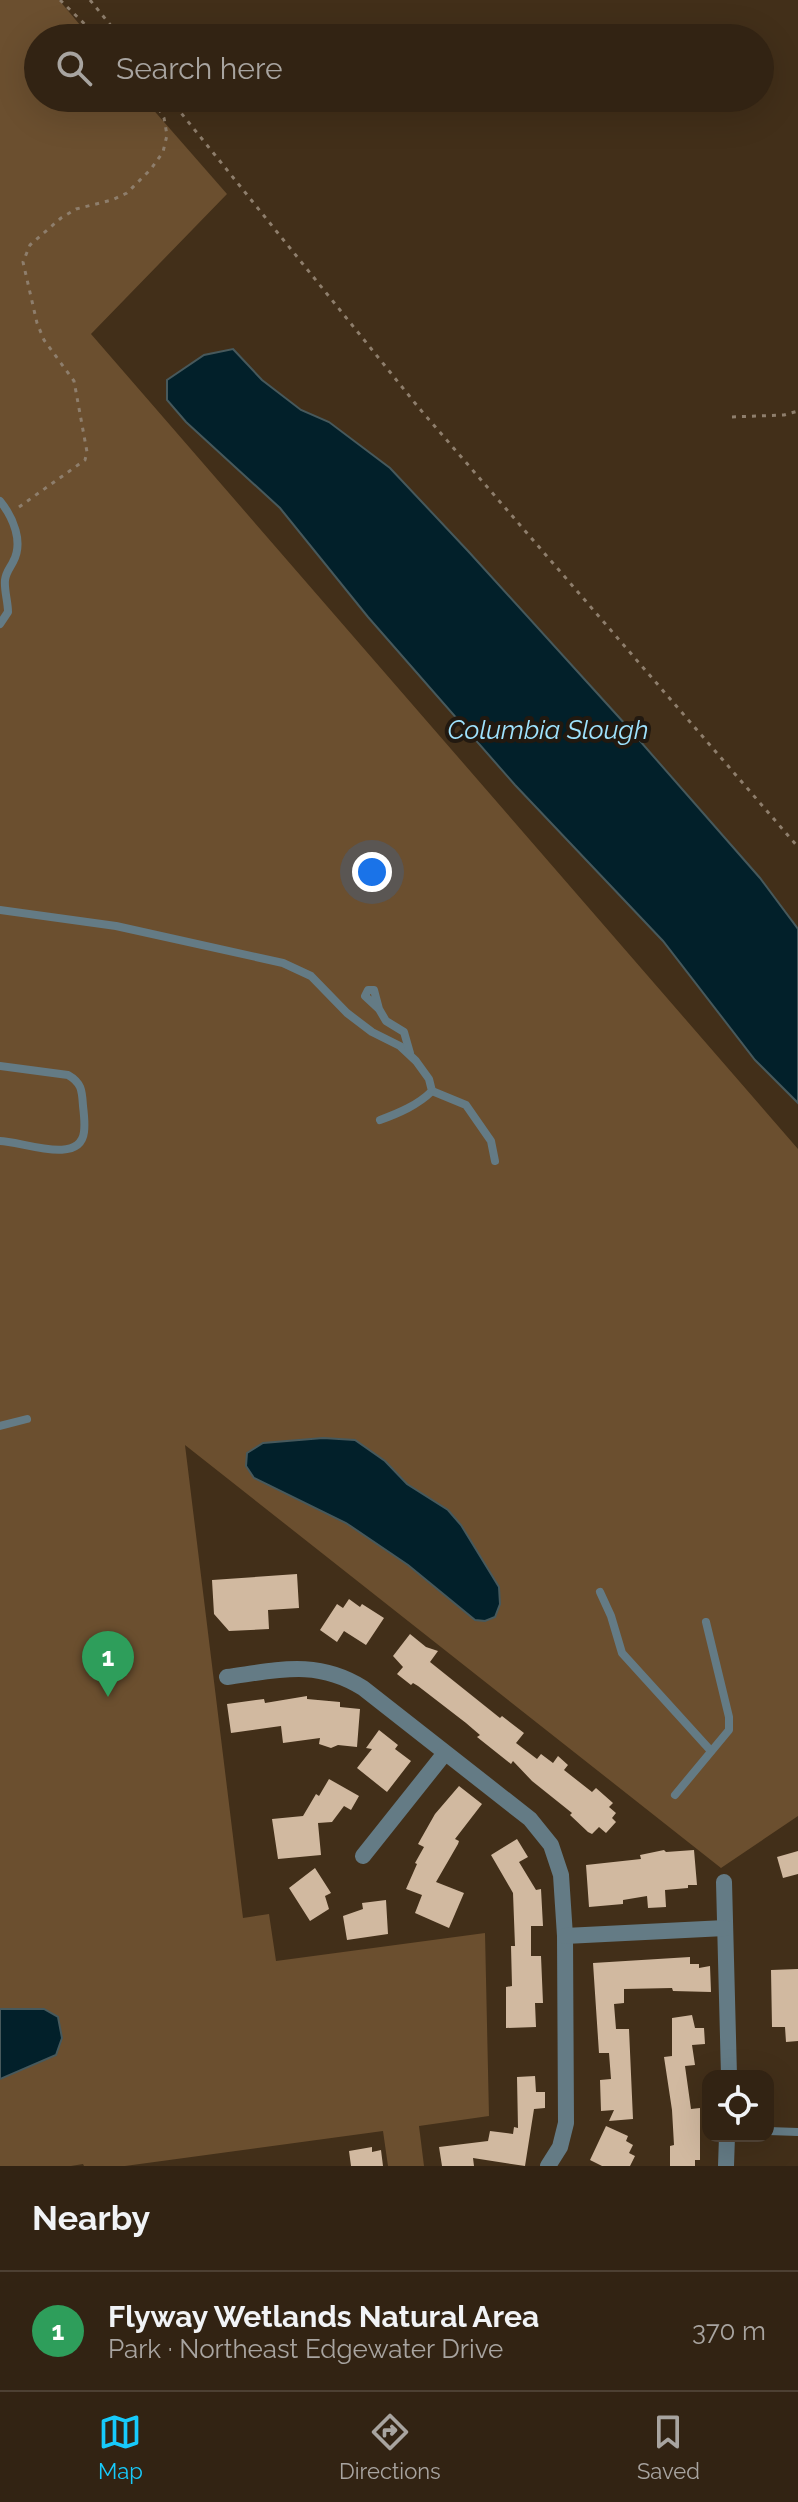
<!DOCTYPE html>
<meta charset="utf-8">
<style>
:root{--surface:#322313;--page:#3d2f21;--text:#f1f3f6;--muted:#a8a4a0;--line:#4d4033;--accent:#17cafb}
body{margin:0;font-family:Raleway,sans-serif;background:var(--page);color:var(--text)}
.controls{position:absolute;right:24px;bottom:24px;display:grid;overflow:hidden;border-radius:16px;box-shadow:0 8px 32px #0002}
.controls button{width:72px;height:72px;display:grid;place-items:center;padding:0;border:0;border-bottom:2px solid var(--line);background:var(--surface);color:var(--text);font:40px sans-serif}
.you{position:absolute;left:372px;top:872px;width:28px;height:28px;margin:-20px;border:6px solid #fff;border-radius:50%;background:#1a73e8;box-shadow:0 0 0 12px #1a73e833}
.badge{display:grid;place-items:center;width:52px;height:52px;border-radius:50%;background:var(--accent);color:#fff;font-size:26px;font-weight:700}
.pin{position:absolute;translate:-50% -66px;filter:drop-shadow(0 2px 4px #0008)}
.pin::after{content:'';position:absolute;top:42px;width:28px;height:24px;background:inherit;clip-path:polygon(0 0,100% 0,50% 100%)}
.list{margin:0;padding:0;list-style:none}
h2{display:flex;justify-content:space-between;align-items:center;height:104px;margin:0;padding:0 32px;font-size:34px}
h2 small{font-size:26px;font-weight:400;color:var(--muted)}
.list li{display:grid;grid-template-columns:52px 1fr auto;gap:24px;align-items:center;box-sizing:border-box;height:120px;padding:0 32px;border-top:2px solid var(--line)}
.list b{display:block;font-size:30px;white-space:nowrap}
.list p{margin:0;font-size:26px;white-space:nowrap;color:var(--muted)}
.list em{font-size:26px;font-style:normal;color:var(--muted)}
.icon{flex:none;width:44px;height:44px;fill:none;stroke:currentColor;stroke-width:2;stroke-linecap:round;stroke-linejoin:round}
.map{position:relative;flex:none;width:798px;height:2166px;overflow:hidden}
.search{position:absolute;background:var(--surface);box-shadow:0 8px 32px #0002;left:24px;right:24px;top:24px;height:88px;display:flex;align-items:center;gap:20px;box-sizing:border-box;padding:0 28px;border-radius:44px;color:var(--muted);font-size:30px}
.sheet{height:224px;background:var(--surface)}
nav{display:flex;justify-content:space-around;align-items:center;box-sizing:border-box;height:112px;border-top:2px solid var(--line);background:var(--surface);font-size:22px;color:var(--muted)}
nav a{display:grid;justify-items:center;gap:4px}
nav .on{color:var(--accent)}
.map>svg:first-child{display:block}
.green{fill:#6b4f2f}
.water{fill:#02202a;stroke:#47595c;stroke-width:2}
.building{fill:#d1b9a0}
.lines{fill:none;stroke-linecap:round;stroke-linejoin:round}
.path{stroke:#8e7e6c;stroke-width:3;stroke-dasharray:4 6;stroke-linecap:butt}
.lane{stroke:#647b85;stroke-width:8}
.street{stroke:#647b85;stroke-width:16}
.labels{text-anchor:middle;stroke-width:8;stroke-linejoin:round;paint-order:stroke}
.water-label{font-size:26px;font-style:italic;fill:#9fe3fe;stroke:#221910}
</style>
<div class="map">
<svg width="798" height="2166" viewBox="0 0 798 2166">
<rect width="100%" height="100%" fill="#422f19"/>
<polygon class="green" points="0,0 59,0 91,38 38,38 38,98 143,98 227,194 91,334 798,1149 798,1816 721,1868 185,1445 243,1918 269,1914 276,1961 485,1933 489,2116 419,2126 424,2166 388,2166 383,2131 125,2166 84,2166 83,2164 71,2166 0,2166"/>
<g class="water">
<polygon points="233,349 262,380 301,410 329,422 390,468 468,551 626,725 760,878 798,929 798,1103 755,1060 663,941 515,785 368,617 280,508 186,422 167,400 167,380 204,355"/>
<polygon points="323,1438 355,1440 385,1461 407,1484 448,1510 461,1525 499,1587 500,1604 495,1617 485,1621 475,1620 408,1565 346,1523 254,1478 246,1466 247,1453 263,1443"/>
<polygon points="0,2009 44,2009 58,2017 62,2038 56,2055 0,2079"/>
</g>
<g class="building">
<polygon points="297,1574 299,1608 268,1610 269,1629 229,1631 214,1614 212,1580"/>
<polygon points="349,1599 360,1607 362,1604 384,1618 366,1645 344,1631 337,1642 320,1630 337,1604 343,1608"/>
<polygon points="410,1634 426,1647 438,1651 430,1662 500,1718 502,1716 524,1733 516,1743 537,1759 541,1754 553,1763 558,1756 568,1765 564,1770 592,1792 596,1788 613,1803 609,1807 616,1813 612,1818 616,1822 606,1833 599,1827 592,1834 588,1832 570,1815 572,1813 532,1781 513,1761 511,1764 477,1737 480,1735 466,1723 418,1686 413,1683 411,1685 397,1674 403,1667 393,1656"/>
<polygon points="307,1696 307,1699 340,1702 340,1707 360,1709 357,1747 338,1745 331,1748 319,1744 320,1738 283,1743 281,1726 231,1733 227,1704 264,1699 265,1703"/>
<polygon points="379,1730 398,1745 395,1749 411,1761 387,1792 357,1768 372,1749 366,1748"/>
<polygon points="329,1779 359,1796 351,1810 344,1806 332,1822 318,1823 321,1855 278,1859 272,1819 303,1816 316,1794 319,1796"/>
<polygon points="459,1786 482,1804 455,1839 459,1841 458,1844 436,1882 464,1893 449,1928 415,1913 422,1895 406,1889 417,1864 415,1863 424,1847 418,1844 435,1814"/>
<polygon points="517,1839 528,1857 519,1862 536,1890 541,1889 543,1926 531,1926 531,1956 541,1956 543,2003 535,2003 536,2027 506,2028 506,1987 512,1986 511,1946 515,1946 513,1893 491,1855"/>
<polygon points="664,1850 666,1852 694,1850 697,1885 688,1885 688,1888 665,1890 666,1907 648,1908 647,1896 623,1900 623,1904 589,1907 586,1865 641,1859 640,1855"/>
<polygon points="798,1851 798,1874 783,1878 777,1857"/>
<polygon points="315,1868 331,1893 325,1896 329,1909 310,1921 289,1888"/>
<polygon points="386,1900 388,1934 347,1940 343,1916 363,1909 362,1903"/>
<polygon points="690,1957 690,1964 699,1964 699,1968 710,1966 711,1992 673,1991 672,1988 624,1989 624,2003 614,2004 616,2029 629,2029 633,2119 609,2121 614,2110 601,2111 600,2080 611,2079 609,2053 599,2053 593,1963"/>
<polygon points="798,1969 798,2041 786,2042 785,2027 772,2027 771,1970"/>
<polygon points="692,2015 695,2028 704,2028 705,2044 692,2045 695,2065 685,2066 691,2109 700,2108 700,2160 695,2160 695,2166 670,2166 670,2146 674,2145 672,2110 664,2057 672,2056 672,2018"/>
<polygon points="535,2076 536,2092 545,2092 545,2108 534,2109 525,2166 473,2158 474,2166 442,2166 439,2147 488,2141 490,2131 513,2134 514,2127 518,2128 517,2077"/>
<polygon points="606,2126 628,2136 626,2141 633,2145 629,2153 635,2156 630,2166 602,2166 590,2160"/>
<polygon points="372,2147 372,2152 381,2150 383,2166 351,2166 349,2151"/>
</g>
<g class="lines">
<g class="path">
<polyline points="60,0 99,38"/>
<polyline points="90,0 121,38"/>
<polyline points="169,98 419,408 798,847"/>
<polyline points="732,417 784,415 798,411"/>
<polyline points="19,507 85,460 87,452 74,381 44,340 37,323 23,262 30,245 61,218 76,209 112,200 127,193 151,169 163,152 167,135 164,118 153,98"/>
</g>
<g class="lane">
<path d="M0,501C13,517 24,542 13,562C10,568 6,572 5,580C4,590 8,602 8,612L0,624"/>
<path d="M0,910L116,926L283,963L311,976L347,1013L372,1032L400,1046L416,1061L429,1079L432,1091C418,1105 399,1113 380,1120"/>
<polyline points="379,1009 365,996 368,990 374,990 379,1009 386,1021 404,1032 410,1053"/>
<path d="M0,1066L68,1075C82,1083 82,1091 83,1106C84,1114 85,1124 84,1132C80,1166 21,1141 0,1141"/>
<polyline points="432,1091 466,1105 491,1141 495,1161"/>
<polyline points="0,1426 27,1419"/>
<polyline points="600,1592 611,1616 622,1653 711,1751"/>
<polyline points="675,1795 729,1730 729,1717 706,1622"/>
<polyline points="768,2131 798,2132"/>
</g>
<g class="street">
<path d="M227,1677C278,1670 317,1659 363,1688L530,1819L551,1845L561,1875L565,1936L566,2123L560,2147L548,2166"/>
<polyline points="363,1856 445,1753"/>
<polyline points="724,1882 729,2076"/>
<polyline points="565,1936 725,1928"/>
<polyline points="726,2166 727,2136"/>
</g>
</g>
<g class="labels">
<g class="water-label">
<text x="548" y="739">Columbia Slough</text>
</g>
</g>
</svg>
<div class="controls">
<button><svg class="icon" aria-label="locate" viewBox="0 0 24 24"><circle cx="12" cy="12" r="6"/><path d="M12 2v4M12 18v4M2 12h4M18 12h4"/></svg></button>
</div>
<div class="you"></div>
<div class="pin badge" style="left:108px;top:1697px;background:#2e9e5b">1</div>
<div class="search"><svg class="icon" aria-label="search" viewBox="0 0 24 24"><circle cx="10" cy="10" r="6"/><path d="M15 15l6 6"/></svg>Search here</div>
</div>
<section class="sheet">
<h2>Nearby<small></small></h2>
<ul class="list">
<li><span class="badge" style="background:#2e9e5b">1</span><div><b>Flyway Wetlands Natural Area</b><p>Park · Northeast Edgewater Drive</p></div><em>370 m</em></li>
</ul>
</section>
<nav>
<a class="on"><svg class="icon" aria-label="map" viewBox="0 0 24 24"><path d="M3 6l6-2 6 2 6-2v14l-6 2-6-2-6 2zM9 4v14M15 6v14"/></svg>Map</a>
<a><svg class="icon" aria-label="directions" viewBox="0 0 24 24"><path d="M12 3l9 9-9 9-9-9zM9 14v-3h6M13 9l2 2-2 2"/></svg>Directions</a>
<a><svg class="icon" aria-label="saved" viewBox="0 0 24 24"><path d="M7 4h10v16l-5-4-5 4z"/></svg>Saved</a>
</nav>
